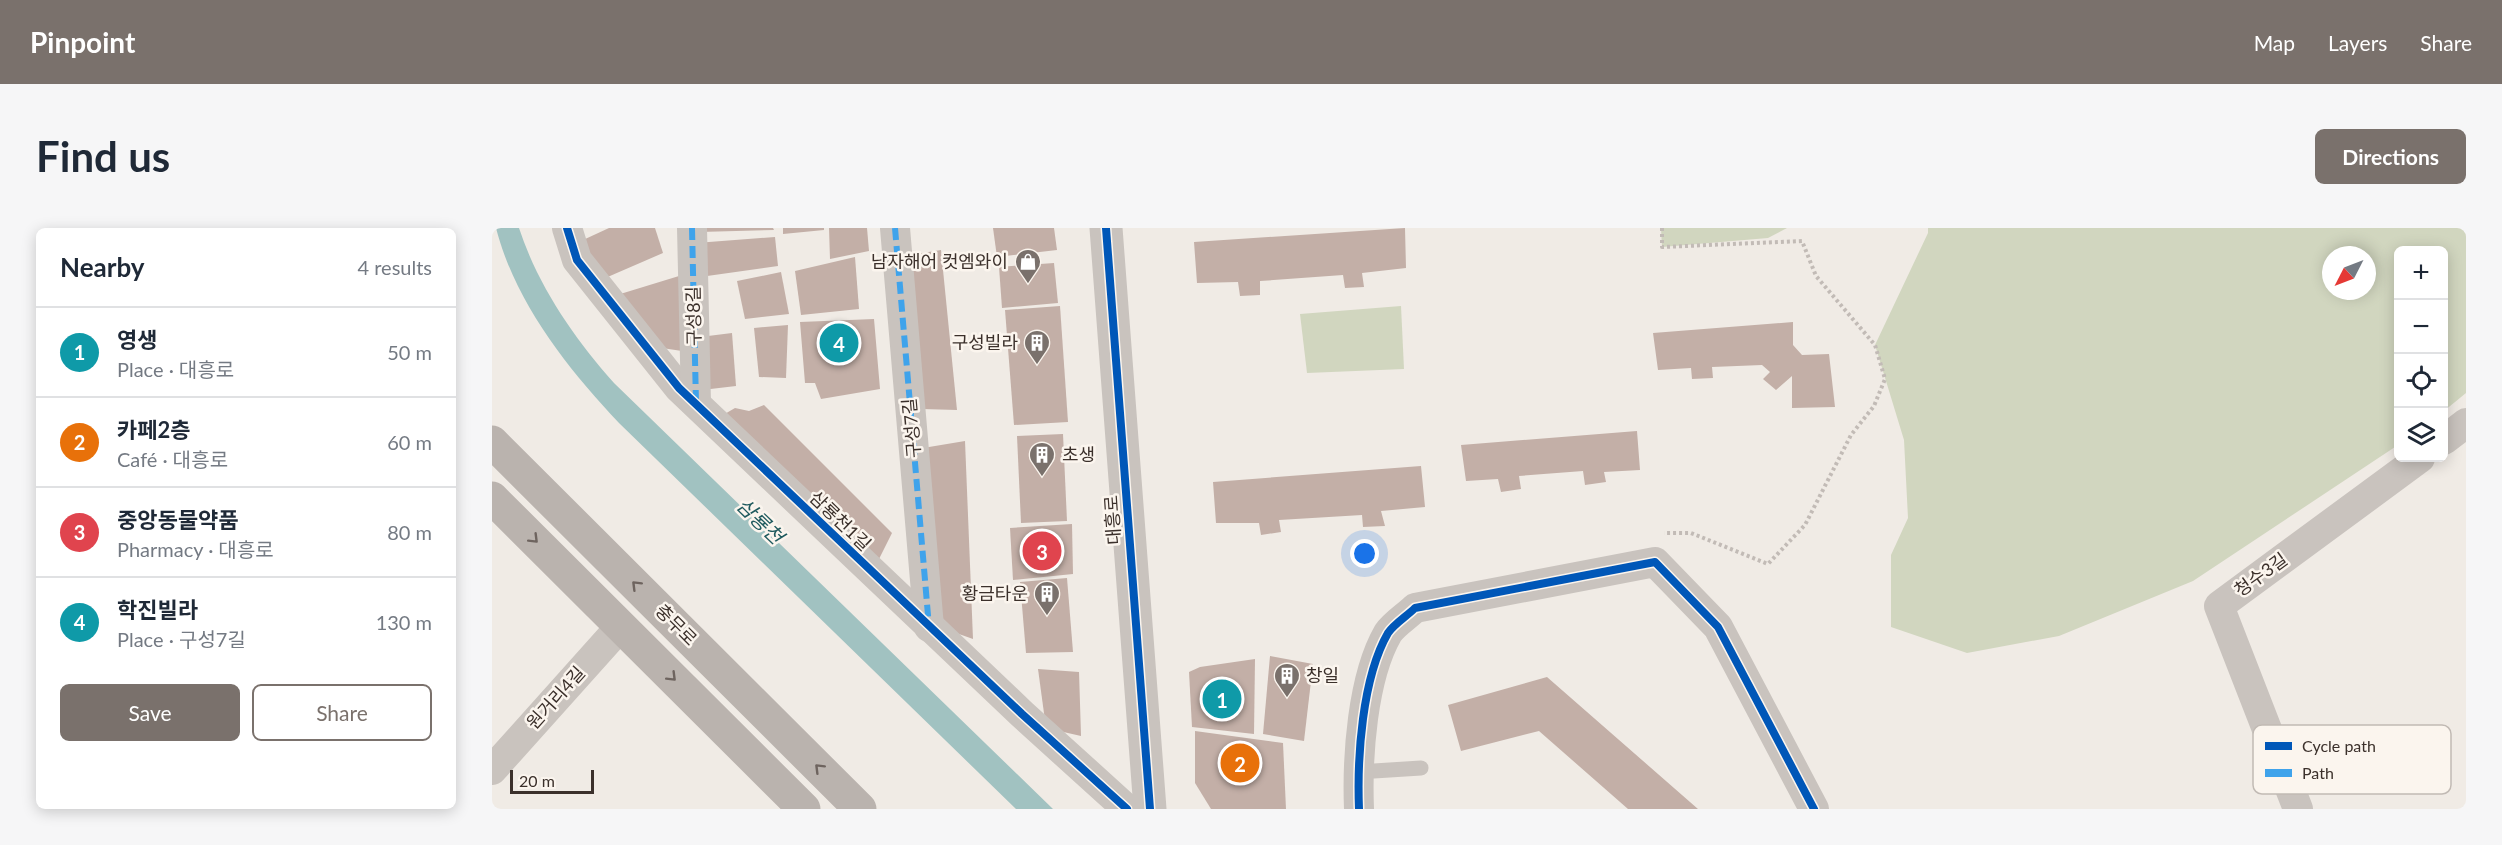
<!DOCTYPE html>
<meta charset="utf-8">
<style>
:root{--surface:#fff;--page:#f6f6f7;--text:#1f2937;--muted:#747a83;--line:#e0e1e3;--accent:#7a716c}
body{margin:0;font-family:Lato,"Noto Sans KR",sans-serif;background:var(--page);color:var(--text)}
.controls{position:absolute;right:18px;top:18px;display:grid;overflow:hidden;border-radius:9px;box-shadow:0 3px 15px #0003}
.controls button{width:54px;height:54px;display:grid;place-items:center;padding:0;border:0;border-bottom:2px solid var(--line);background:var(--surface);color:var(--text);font:30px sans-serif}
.compass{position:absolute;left:1830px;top:18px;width:54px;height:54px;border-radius:50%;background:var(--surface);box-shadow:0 3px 15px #0003;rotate:228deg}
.scale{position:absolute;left:18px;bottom:15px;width:84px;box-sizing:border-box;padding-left:6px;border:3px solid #3b302b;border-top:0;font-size:16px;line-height:21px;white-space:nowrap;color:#3b302b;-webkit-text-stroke:4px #fbf5ee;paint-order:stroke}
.you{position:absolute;left:873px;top:326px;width:21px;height:21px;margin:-15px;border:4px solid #fff;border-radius:50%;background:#1a73e8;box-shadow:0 0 0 9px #1a73e833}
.badge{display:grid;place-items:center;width:39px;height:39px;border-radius:50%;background:var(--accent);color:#fff;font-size:20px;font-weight:700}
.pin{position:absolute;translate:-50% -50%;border:3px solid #fff;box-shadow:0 2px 6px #0006}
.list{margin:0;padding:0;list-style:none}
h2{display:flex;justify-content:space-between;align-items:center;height:78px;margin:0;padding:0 24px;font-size:26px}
h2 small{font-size:20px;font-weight:400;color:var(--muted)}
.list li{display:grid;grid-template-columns:39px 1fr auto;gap:18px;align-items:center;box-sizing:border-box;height:90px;padding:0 24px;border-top:2px solid var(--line)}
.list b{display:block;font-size:22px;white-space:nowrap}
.list p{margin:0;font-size:20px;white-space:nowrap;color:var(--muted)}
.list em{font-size:20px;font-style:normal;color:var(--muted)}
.actions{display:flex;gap:12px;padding:18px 24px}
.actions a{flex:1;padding:14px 0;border:2px solid var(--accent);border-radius:9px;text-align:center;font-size:21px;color:var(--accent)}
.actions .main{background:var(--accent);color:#fff}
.icon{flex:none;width:33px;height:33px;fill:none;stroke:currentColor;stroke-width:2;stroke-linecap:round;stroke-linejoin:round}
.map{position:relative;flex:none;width:1974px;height:581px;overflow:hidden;border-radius:9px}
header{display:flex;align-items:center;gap:36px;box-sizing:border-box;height:84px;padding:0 30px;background:var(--accent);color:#fff}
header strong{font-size:28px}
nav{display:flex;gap:33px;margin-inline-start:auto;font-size:21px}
.intro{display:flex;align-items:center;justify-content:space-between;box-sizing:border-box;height:144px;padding:0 36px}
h1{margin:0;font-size:42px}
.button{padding:15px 27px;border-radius:9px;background:var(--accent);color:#fff;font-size:21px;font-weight:700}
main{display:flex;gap:36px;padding:0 36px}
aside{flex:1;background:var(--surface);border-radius:9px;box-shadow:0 3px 15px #0003}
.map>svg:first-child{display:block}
.green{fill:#d1d6bf;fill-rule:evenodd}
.water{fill:#a1c2c1}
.building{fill:#c3afa7}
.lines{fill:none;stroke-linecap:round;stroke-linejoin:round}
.path{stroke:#c2bbb6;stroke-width:4;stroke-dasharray:3 3;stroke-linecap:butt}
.service{stroke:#c9c3be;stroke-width:15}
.minor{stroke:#c9c3be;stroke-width:30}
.tertiary{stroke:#c9c3be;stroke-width:33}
.secondary{stroke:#bab3ae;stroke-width:33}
.quiet{stroke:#3fa3eb;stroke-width:6;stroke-dasharray:12 6;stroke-linecap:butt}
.cycleway-casing{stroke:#fbf5ee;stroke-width:11}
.cycleway{stroke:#0057b8;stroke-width:8}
.oneway{stroke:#6e645f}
.labels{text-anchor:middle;stroke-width:5;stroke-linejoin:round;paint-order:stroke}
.poi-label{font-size:18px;fill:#3b302b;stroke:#fbf5ee;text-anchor:end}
.street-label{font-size:18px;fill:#3b302b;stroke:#fbf5ee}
.water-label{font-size:20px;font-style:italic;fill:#1f5a5e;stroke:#fbf5ee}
.key{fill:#fbf5ee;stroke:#c1bab4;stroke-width:1.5}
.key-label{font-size:16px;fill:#3b302b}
</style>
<header>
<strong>Pinpoint</strong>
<nav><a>Map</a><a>Layers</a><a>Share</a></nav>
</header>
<div class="intro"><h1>Find us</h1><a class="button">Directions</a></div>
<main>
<aside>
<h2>Nearby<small>4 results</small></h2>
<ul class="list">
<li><span class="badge" style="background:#0f9aa8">1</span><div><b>영생</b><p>Place · 대흥로</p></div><em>50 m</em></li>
<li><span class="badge" style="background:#e8710a">2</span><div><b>카페2층</b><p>Café · 대흥로</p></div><em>60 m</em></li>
<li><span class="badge" style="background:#e0444e">3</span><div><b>중앙동물약품</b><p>Pharmacy · 대흥로</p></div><em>80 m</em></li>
<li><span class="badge" style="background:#0f9aa8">4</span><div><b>학진빌라</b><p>Place · 구성7길</p></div><em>130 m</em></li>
</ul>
<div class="actions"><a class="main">Save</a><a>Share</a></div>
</aside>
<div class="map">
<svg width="1974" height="581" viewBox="0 0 1974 581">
<rect width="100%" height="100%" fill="#f0ebe5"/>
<g class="green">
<polygon points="1169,0 1295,0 1276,10 1170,19"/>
<path d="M1436,0H1974V165L1952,183V22H1906V217L1701,353L1567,408L1475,425L1399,399V327L1416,290L1412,212L1383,117L1436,5ZM1839,27H1875V63H1839Z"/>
<polygon points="909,78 912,141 815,145 808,86"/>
</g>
<path class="water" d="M4,0H27C46,58 82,110 122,155L561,581H524L127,195C75,140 23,74 4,0Z"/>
<g class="building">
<polygon points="117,0 163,0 171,25 111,51 91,12"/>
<polygon points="206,0 281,0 282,2 207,4"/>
<polygon points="291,0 332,0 332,2 291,6"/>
<polygon points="337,0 375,0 377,23 338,31"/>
<polygon points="501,0 562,0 565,22 505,29"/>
<polygon points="913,0 914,40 870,45 872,59 853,60 851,47 768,53 768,67 748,68 746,54 705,55 702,14"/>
<polygon points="283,9 286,38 208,49 204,15"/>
<polygon points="449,22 465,182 430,181 412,28"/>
<polygon points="363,29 367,81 309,87 303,43"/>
<polygon points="562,35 566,75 510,80 507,39"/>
<polygon points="289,44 297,86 253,91 245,53"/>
<polygon points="187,48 190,123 170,120 125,67"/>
<polygon points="568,78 576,194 522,197 513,82"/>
<polygon points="382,91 388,161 329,171 323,155 313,155 308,94"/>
<polygon points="1301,94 1301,117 1310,127 1337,126 1343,179 1300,180 1300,148 1284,162 1271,151 1278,144 1270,137 1220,139 1221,150 1200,151 1199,140 1166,142 1161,105"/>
<polygon points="296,97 294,150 267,149 262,100"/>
<polygon points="240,105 244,158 210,162 208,109"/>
<polygon points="272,177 400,305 385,335 231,187 243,180 257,183"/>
<polygon points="1145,203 1148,242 1112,244 1114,254 1093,257 1091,243 1027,248 1029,261 1009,264 1006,251 974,253 969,217"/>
<polygon points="571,206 575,293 529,295 525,208"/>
<polygon points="473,213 481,411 450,400 431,220"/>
<polygon points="929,238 933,279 889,283 893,298 871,299 870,287 787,292 789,304 769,307 767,295 724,295 721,254"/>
<polygon points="580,296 581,346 521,352 518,300"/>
<polygon points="575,350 581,424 534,425 528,354"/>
<polygon points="778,428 821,436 812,513 771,506"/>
<polygon points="763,431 762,506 700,499 697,444 708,439"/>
<polygon points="546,441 587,444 589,508 554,500"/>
<polygon points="1055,449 1206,581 1136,581 1047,503 969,523 956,477"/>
<polygon points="703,503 791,515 794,581 719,581 703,555"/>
</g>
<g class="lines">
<polyline class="path" points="1170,0 1170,19 1310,13 1324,48 1383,117 1393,151 1382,178 1359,207 1313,297 1276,336 1199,305 1172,305"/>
<polyline class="service" points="866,544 929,540"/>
<g class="minor">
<polyline points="75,0 85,32 187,160 530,486 635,581"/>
<polyline points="200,0 204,175"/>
<polyline points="403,0 437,399"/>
<polyline points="1952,212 1974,195"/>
<polyline points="0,542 129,398"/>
<path d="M867,581C865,530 870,450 896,405C902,396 915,388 923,380L1163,334L1226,399L1322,581"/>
<polyline points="1806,581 1727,378 1928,230"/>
</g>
<polyline class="tertiary" points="614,0 658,581"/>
<g class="secondary">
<polyline points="0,214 368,581"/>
<polyline points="0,270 312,581"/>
</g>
<g class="quiet">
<polyline points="200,0 204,175"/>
<polyline points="403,0 437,399"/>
</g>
<defs>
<g id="cycleway">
<polyline points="75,0 85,32 187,160 530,486 635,581"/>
<polyline points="614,0 658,581"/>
<path d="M867,581C865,530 870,450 896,405C902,396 915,388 923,380L1163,334L1226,399L1322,581"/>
</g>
</defs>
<use href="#cycleway" class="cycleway-casing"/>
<use href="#cycleway" class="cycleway"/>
</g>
<defs><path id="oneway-chevron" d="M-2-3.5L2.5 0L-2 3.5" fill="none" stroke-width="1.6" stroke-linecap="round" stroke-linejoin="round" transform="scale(1.5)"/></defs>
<g class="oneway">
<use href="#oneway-chevron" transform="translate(42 311) rotate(45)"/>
<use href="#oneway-chevron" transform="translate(144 357) rotate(-135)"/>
<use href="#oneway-chevron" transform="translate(180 449) rotate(45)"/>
<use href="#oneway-chevron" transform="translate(327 540) rotate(-135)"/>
</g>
<defs>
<symbol id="shop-pin" viewBox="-11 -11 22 30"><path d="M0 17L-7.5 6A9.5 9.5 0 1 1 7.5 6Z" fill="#7a716c" stroke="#fbf5ee"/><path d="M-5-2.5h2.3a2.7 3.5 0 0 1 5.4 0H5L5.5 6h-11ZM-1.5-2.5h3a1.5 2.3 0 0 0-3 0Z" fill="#fff"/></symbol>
<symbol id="building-pin" viewBox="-11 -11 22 30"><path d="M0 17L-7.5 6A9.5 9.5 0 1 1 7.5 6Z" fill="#7a716c" stroke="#fbf5ee"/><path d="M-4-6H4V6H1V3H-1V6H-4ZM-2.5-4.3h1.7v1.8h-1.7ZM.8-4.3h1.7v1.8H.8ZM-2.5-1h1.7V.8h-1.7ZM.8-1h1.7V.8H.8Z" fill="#fff"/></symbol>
</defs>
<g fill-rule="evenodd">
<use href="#shop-pin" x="521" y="19" width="30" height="40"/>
<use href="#building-pin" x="530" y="100" width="30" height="40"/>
<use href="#building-pin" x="535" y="212" width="30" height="40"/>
<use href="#building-pin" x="540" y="351" width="30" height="40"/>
<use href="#building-pin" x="780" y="433" width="30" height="40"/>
</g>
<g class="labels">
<g class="poi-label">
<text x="516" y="40">남자해어 컷엠와이</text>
<text x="526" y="121">구성빌라</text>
<text x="570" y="233" text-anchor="start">초생</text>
<text x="536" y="372">황금타운</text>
<text x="814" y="454" text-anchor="start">창일</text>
</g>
<g class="street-label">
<text transform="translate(202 88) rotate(-91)" y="6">구성8길</text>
<text transform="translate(420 200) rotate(-95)" y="6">구성7길</text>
<text transform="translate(621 292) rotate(-94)" y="6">대흥로</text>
<text transform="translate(348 293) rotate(44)" y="6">삼룡천1길</text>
<text transform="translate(1769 347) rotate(-36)" y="6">청수3길</text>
<text transform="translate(184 397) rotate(45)" y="6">충무로</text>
<text transform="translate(64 470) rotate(-48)" y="6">원거리4길</text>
</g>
<g class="water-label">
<text transform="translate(268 293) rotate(44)" y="7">삼룡천</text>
</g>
</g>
<rect x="1761" y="497" width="198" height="69" rx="9" class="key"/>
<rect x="1773" y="514" width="27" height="8" fill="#0057b8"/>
<rect x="1773" y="541" width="27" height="8" fill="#3fa3eb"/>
<g class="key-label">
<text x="1810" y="524">Cycle path</text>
<text x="1810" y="551">Path</text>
</g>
</svg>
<div class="controls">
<button>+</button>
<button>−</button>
<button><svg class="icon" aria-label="locate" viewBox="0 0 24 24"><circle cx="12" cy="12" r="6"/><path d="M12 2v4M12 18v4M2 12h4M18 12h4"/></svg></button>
<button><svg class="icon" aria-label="layers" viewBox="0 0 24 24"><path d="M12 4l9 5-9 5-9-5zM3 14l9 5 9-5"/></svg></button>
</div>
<svg class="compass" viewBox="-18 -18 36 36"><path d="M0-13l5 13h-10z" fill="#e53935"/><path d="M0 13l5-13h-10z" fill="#747a83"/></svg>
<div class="scale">20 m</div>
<div class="you"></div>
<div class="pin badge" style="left:730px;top:471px;background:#0f9aa8">1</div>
<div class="pin badge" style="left:748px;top:535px;background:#e8710a">2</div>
<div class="pin badge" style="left:550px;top:323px;background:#e0444e">3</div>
<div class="pin badge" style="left:347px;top:115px;background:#0f9aa8">4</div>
</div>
</main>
